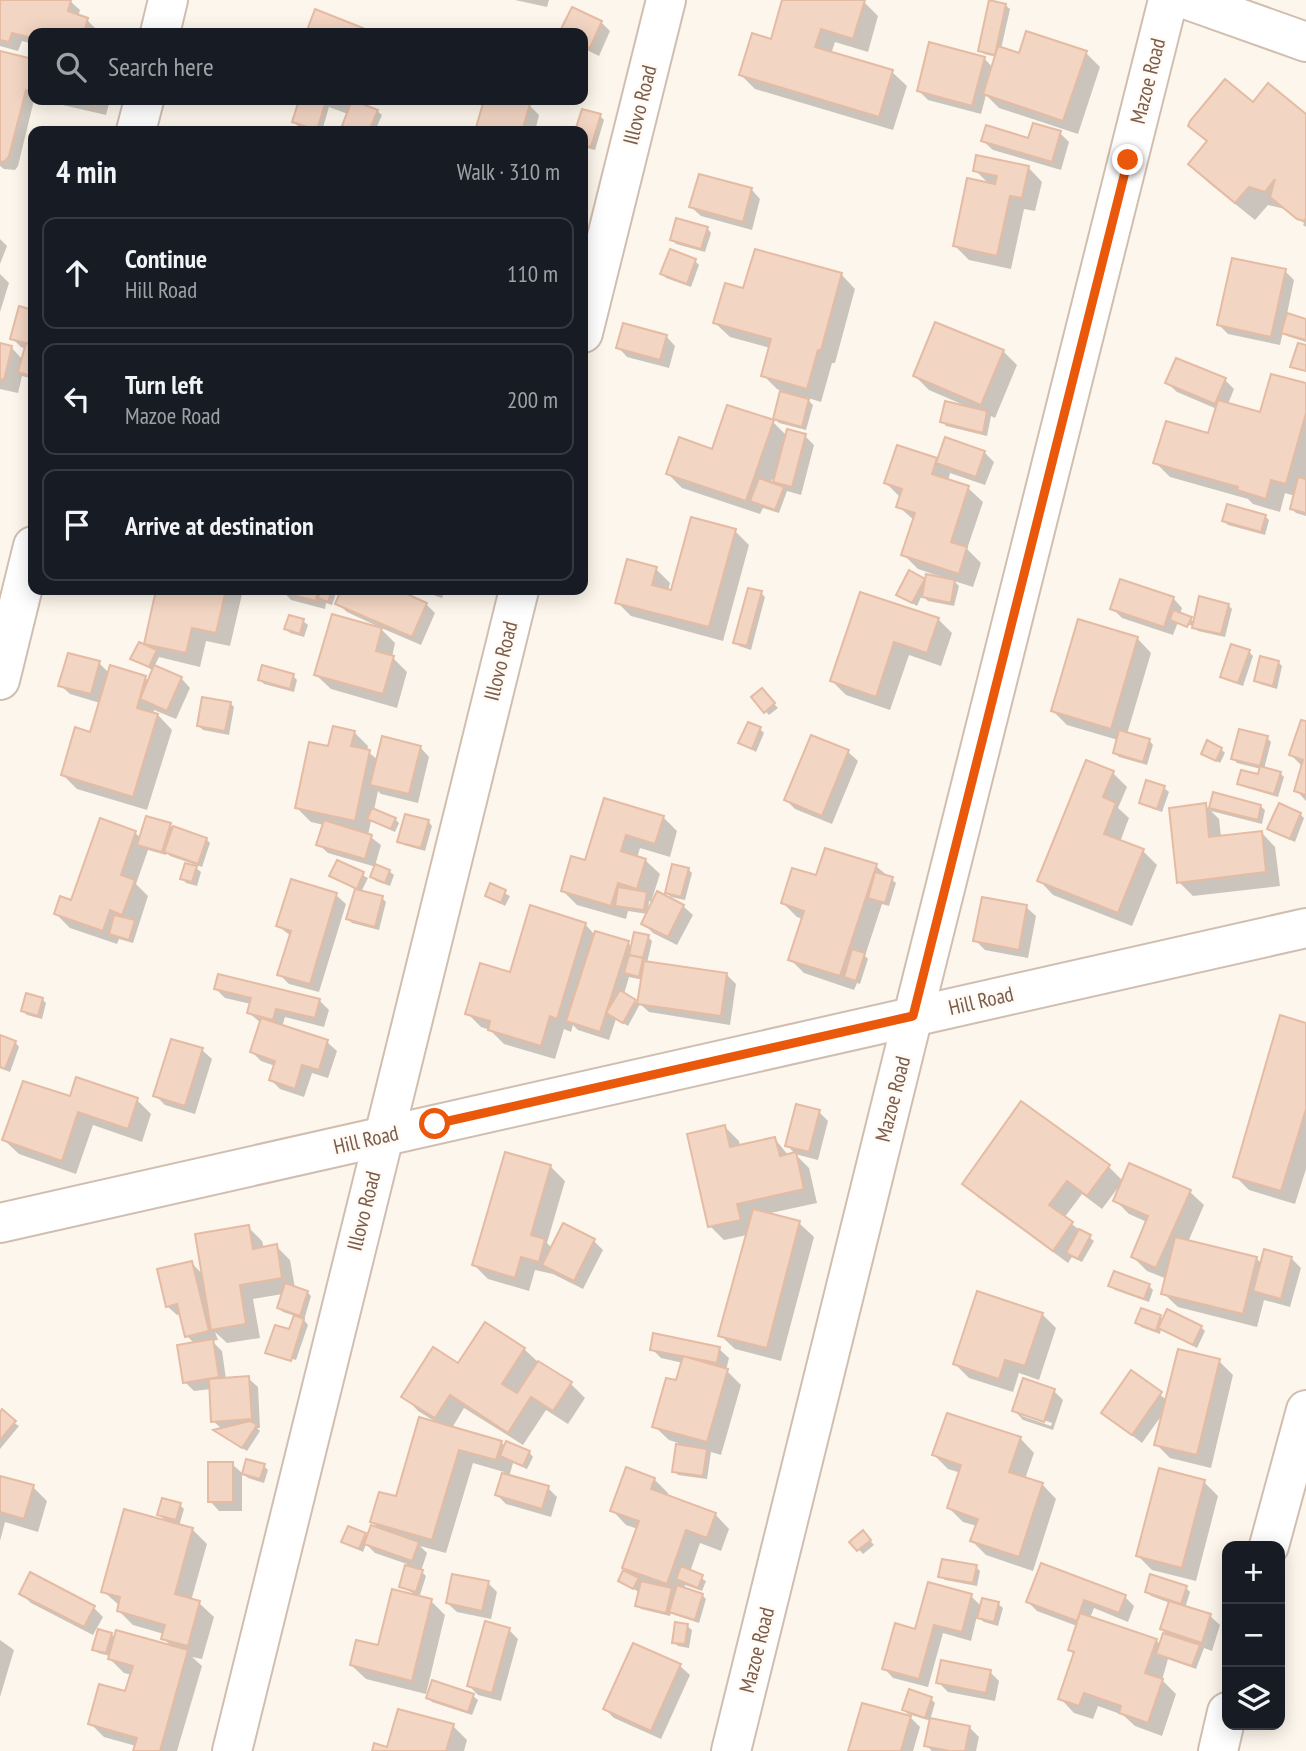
<!DOCTYPE html>
<meta charset="utf-8">
<style>
:root{--surface:#171b24;--page:#242831;--text:#f1f3f6;--muted:#9ea1a6;--line:#363941}
body{margin:0;font-family:"PT Sans Narrow",sans-serif;background:var(--page);color:var(--text)}
.controls{position:absolute;right:21px;bottom:21px;display:grid;overflow:hidden;border-radius:14px;box-shadow:0 4px 18px #0003}
.controls button{width:63px;height:63px;display:grid;place-items:center;padding:0;border:0;border-bottom:2px solid var(--line);background:var(--surface);color:var(--text);font:35px sans-serif}
.stop{position:absolute;width:21px;height:21px;margin:-16px;border:5px solid #ea580c;border-radius:50%;background:#fff}
.stop.end{background:#ea580c;border-color:#fff;box-shadow:0 2px 7px #0008}
.list{margin:0;padding:0;list-style:none}
h2{display:flex;justify-content:space-between;align-items:center;height:91px;margin:0;padding:0 28px;font-size:30px}
h2 small{font-size:23px;font-weight:400;color:var(--muted)}
.list li{display:grid;grid-template-columns:46px 1fr auto;gap:21px;align-items:center;box-sizing:border-box;height:112px;margin:0 14px 14px;padding:0 14px;border:2px solid var(--line);border-radius:14px}
.list b{display:block;font-size:26px;white-space:nowrap}
.list p{margin:0;font-size:23px;white-space:nowrap;color:var(--muted)}
.list em{font-size:23px;font-style:normal;color:var(--muted)}
.icon{flex:none;width:38px;height:38px;fill:none;stroke:currentColor;stroke-width:2;stroke-linecap:round;stroke-linejoin:round}
.map{position:relative;flex:none;width:1306px;height:1751px;overflow:hidden}
.search{position:absolute;background:var(--surface);box-shadow:0 4px 18px #0003;left:28px;top:28px;width:560px;height:77px;display:flex;align-items:center;gap:18px;box-sizing:border-box;padding:0 24px;border-radius:14px;color:var(--muted);font-size:26px}
.panel{position:absolute;background:var(--surface);box-shadow:0 4px 18px #0003;left:28px;top:126px;width:560px;height:469px;border-radius:14px}
.map>svg:first-child{display:block}
.shadow{fill:#0003;fill-rule:evenodd}
.building{fill:#f3d5c3;stroke:#e6bba3;stroke-width:2}
.lines{fill:none;stroke-linecap:round;stroke-linejoin:round}
.minor-casing{stroke:#d1beb0;stroke-width:42}
.minor{stroke:#fff;stroke-width:38}
.route{stroke:#ea580c;stroke-width:9}
.labels{text-anchor:middle;stroke-width:5;stroke-linejoin:round;paint-order:stroke}
.street-label{font-size:21px;fill:#7a5c4d;stroke:#fffaf3}
</style>
<div class="map">
<svg width="1306" height="1751" viewBox="0 0 1306 1751">
<rect width="100%" height="100%" fill="#fdf6ec"/>
<g class="shadow">
<polygon points="0,0 70,1 80,10 78,17 87,20 96,29 95,33 33,33 33,44 22,41 18,51 0,46"/>
<polygon points="515,0 549,0 547,7"/>
<polygon points="784,0 858,0 864,2 878,16 868,52 835,42 831,54 892,72 907,86 893,130 755,89 741,75 772,41"/>
<polygon points="1005,5 1010,9 1001,49 1020,55 1086,53 1100,67 1078,134 999,108 986,95 981,114 928,100 919,91 984,58 993,68 997,57 984,54 980,50"/>
<polygon points="601,22 610,31 599,56 583,48 583,33 561,33"/>
<polygon points="0,53 33,60 34,100 18,166 15,170 4,169 0,166"/>
<polygon points="41,100 110,100 106,115"/>
<polygon points="301,100 362,100 361,104 377,111 382,115 375,131 351,131 344,126 348,114 329,107 322,131 315,131 298,126 294,122"/>
<polygon points="486,100 508,100 530,106 539,115 535,131 477,131"/>
<polygon points="1253,104 1306,117 1306,227 1303,225 1304,223 1289,210 1289,213 1285,209 1268,205 1255,220 1209,183 1190,164 1208,143 1190,125"/>
<polygon points="583,111 600,116 604,120 595,150 583,147 583,131 577,131"/>
<polygon points="1060,133 1069,142 1061,170 993,150 983,141 1029,140"/>
<polygon points="1028,167 1042,182 1035,211 1024,209 1011,269 969,260 955,246 989,184 975,170"/>
<polygon points="751,189 760,199 752,230 701,216 691,207"/>
<polygon points="707,228 711,233 705,252 676,244 672,240"/>
<polygon points="0,239 7,246 0,264"/>
<polygon points="695,261 699,265 691,287 666,278 662,274"/>
<polygon points="1285,271 1294,280 1287,314 1306,320 1306,342 1287,336 1283,332 1280,345 1228,334 1219,325"/>
<polygon points="0,274 9,283 0,312"/>
<polygon points="841,274 855,289 835,363 832,363 821,402 805,397 813,405 806,430 779,423 775,419 782,391 777,389 763,375 770,348 730,337 715,323 744,291"/>
<polygon points="20,309 33,312 33,379 22,376 18,393 0,389 0,345 11,347 23,360 26,349 21,347 12,338"/>
<polygon points="666,336 675,346 669,368 627,357 618,347"/>
<polygon points="1003,351 1017,365 995,418 991,416 987,436 946,426 942,421 966,406 929,390 915,376"/>
<polygon points="1225,380 1234,389 1228,404 1262,414 1306,385 1306,516 1296,513 1292,509 1295,496 1285,493 1280,512 1253,504 1248,499 1170,477 1155,462 1209,436 1217,409 1177,392 1167,383"/>
<path d="M773,422L787,436H805L814,445L801,495L787,491L779,513L763,508L760,514L682,488L668,474ZM772,479L782,488L771,484Z"/>
<polygon points="946,439 985,453 994,462 985,485 950,473 948,481 968,488 983,502 967,549 981,563 973,587 954,581 959,586 954,606 928,601 922,595 917,606 898,595 924,580 926,583 941,579 942,577 918,569 903,554 915,521 898,506 900,497 886,483 936,460 938,462"/>
<polygon points="1265,516 1269,520 1265,535 1228,525 1224,521"/>
<polygon points="735,531 749,545 723,641 631,616 617,602 656,569 670,583 668,591 672,592"/>
<polygon points="158,590 243,590 230,646 206,641 200,667 159,657 154,667 181,678 190,688 176,719 154,710 153,714 158,715 172,730 147,810 77,789 63,775 91,734 100,703 70,694 60,685 99,663 109,673 145,678 149,681 154,671 133,659 152,650 146,643"/>
<polygon points="282,590 337,590 332,605 326,603 325,609 291,600"/>
<polygon points="343,590 393,590 426,604 435,613 421,645 379,627 395,643 392,657 407,672 397,708 331,689 316,675 377,626 347,612 337,603"/>
<polygon points="419,590 445,590 442,598"/>
<polygon points="761,593 765,597 751,650 739,646 735,642"/>
<polygon points="862,594 938,619 952,633 941,666 909,655 890,710 846,695 832,681"/>
<polygon points="1173,598 1182,608 1180,614 1195,622 1228,605 1232,609 1225,637 1198,631 1193,626 1178,622 1173,635 1122,618 1112,608"/>
<polygon points="303,621 308,625 304,637 290,633 286,628"/>
<polygon points="1137,638 1151,653 1127,734 1149,740 1153,745 1147,765 1119,757 1115,753 1118,740 1067,725 1053,711"/>
<polygon points="1249,652 1253,656 1243,686 1226,680 1222,676"/>
<polygon points="1278,662 1282,666 1277,689 1260,684 1256,680"/>
<polygon points="293,676 297,680 294,692 264,684 260,679"/>
<polygon points="766,695 778,708 769,715 753,698"/>
<polygon points="230,703 234,707 229,735 203,730 199,726"/>
<polygon points="1306,723 1306,801 1296,790 1303,767 1291,755"/>
<polygon points="760,729 764,733 756,752 740,743"/>
<polygon points="354,732 368,746 367,751 378,760 420,747 429,757 418,803 381,794 378,791 374,810 395,819 399,823 395,832 371,821 368,835 381,845 375,866 389,871 394,875 390,886 376,881 372,877 376,867 328,853 318,844 324,825 311,822 297,808 330,748"/>
<polygon points="812,737 848,752 858,761 832,824 795,809 786,800"/>
<polygon points="1267,738 1271,742 1264,769 1280,773 1284,777 1278,797 1244,787 1239,783 1259,776 1261,769 1237,763 1233,759"/>
<polygon points="1221,749 1225,753 1220,763 1203,753"/>
<polygon points="1113,773 1127,787 1118,808 1129,818 1120,842 1143,851 1157,865 1132,926 1053,895 1039,880"/>
<polygon points="1164,788 1169,792 1162,812 1145,806 1141,802"/>
<polygon points="1214,794 1260,806 1265,810 1262,824 1211,811 1219,819 1221,837 1261,832 1275,847 1280,886 1193,896 1179,882 1205,805 1210,810"/>
<polygon points="605,800 663,817 677,831 670,857 640,848 637,858 645,860 660,874 651,902 649,901 648,913 683,906 693,915 677,945 653,933 643,923 648,914 628,911 626,919 577,905 563,891 587,862"/>
<polygon points="1300,814 1304,818 1295,842 1274,833 1270,829"/>
<polygon points="428,821 432,826 425,851 404,845 399,841"/>
<polygon points="170,825 173,828 206,839 210,843 202,867 170,856 167,853 166,855 148,850 136,884 148,896 133,943 119,939 117,944 70,928 56,914 72,902 135,833 141,838"/>
<polygon points="338,862 368,878 361,892 382,898 386,902 379,930 352,923 348,919 356,890 331,876"/>
<polygon points="876,866 896,883 889,906 882,904 865,956 868,959 860,984 857,983 854,990 804,973 790,959 803,919 797,917 783,903 817,877"/>
<polygon points="196,868 201,872 197,886 186,883 182,878"/>
<polygon points="688,869 692,873 685,900 671,897 667,893"/>
<polygon points="491,886 510,896 505,906 487,896"/>
<polygon points="336,895 346,904 319,992 289,984 279,974 291,936 278,926"/>
<polygon points="1026,907 1036,916 1028,958 985,950 975,940"/>
<path d="M585,924L595,935L628,943L632,947L648,937L652,941L647,963L727,975L736,984L730,1025L649,1012L640,1004L628,1026L616,1019L609,1040L578,1030L573,1025L571,1032L564,1029L555,1059L504,1044L490,1030L481,1027L467,1013L511,974ZM629,977L643,980L639,1005L624,994Z"/>
<polygon points="216,989 319,1000 329,1010 324,1027 285,1017 282,1027 327,1042 337,1051 328,1078 312,1073 304,1097 280,1089 271,1080 275,1066 261,1061 252,1052 261,1023 249,1013 251,1004 225,998"/>
<polygon points="42,999 46,1003 42,1019 27,1015 23,1011"/>
<polygon points="1306,1025 1306,1169 1295,1204 1249,1190 1235,1176"/>
<polygon points="0,1037 15,1042 19,1047 10,1072 0,1068"/>
<polygon points="202,1050 212,1059 195,1114 165,1105 155,1095"/>
<polygon points="71,1099 137,1100 151,1114 142,1142 93,1125 76,1174 19,1154 4,1140"/>
<polygon points="819,1112 828,1121 818,1160 795,1154 787,1145"/>
<polygon points="725,1127 739,1141 740,1146 774,1138 789,1156 795,1154 809,1168 817,1203 766,1214 799,1223 814,1237 781,1361 735,1349 720,1335 747,1235 724,1240 710,1226"/>
<polygon points="550,1166 565,1181 547,1243 552,1248 594,1241 603,1250 583,1289 553,1274 535,1270 529,1291 488,1279 474,1265"/>
<polygon points="1109,1167 1123,1181 1189,1191 1204,1205 1188,1242 1257,1259 1262,1264 1291,1258 1301,1268 1290,1307 1264,1300 1257,1327 1178,1307 1163,1293 1167,1279 1147,1271 1133,1257 1147,1222 1129,1214 1115,1200 1120,1185 1102,1209 1082,1194 1064,1218 1094,1241 1082,1262 1072,1257 1068,1263 979,1198 964,1184"/>
<polygon points="248,1227 262,1241 264,1248 276,1246 290,1260 295,1288 307,1292 311,1296 304,1320 308,1325 296,1360 270,1352 270,1355 267,1352 290,1332 295,1316 283,1312 279,1308 283,1294 253,1299 260,1338 227,1343 215,1332 218,1340 212,1341 222,1351 226,1379 248,1378 258,1387 260,1428 257,1428 260,1431 247,1451 219,1434 222,1429 213,1421 211,1389 194,1391 185,1382 195,1344 187,1336 181,1314 177,1315 167,1306 191,1262 203,1275"/>
<polygon points="1110,1285 1149,1286 1153,1290 1149,1302 1115,1290"/>
<polygon points="1042,1314 1056,1328 1039,1380 1019,1373 1013,1392 969,1378 955,1364"/>
<polygon points="1160,1317 1164,1320 1201,1327 1205,1331 1197,1348 1161,1329 1160,1334 1141,1327 1137,1323"/>
<polygon points="485,1324 524,1349 538,1362 571,1384 585,1398 568,1424 546,1410 523,1445 464,1408 452,1428 501,1442 506,1447 529,1452 533,1457 527,1469 513,1463 509,1477 548,1488 557,1497 551,1517 506,1504 497,1495 504,1472 473,1463 446,1553 420,1546 427,1553 421,1571 426,1576 419,1598 431,1601 445,1615 426,1694 366,1679 351,1665 379,1647 413,1593 401,1587 407,1564 375,1553 366,1544 363,1552 343,1542 365,1534 368,1538 381,1531 372,1522 397,1499 436,1422 418,1411 404,1396 459,1365"/>
<polygon points="652,1349 719,1349 729,1358 726,1370 741,1385 721,1455 711,1452 707,1479 678,1475 674,1471 678,1443 669,1440 654,1426 678,1382 683,1363 661,1358"/>
<polygon points="1219,1361 1233,1375 1211,1468 1170,1458 1156,1444 1164,1412 1142,1443 1103,1413 1131,1373 1167,1400"/>
<path d="M1054,1391L1063,1400L1053,1430L1023,1420L1014,1410ZM1022,1413L1052,1423L1051,1426L1022,1416Z"/>
<polygon points="0,1414 19,1426 0,1449"/>
<polygon points="1020,1438 1034,1453 1025,1479 1042,1484 1056,1499 1033,1571 986,1555 972,1541 977,1526 963,1522 949,1508 961,1473 948,1469 934,1455"/>
<polygon points="232,1464 242,1473 242,1511 219,1511 210,1501"/>
<polygon points="264,1466 268,1470 264,1483 248,1478 244,1474"/>
<polygon points="0,1478 33,1487 47,1501 38,1532 5,1522 0,1541"/>
<polygon points="654,1479 668,1493 667,1497 715,1514 729,1529 721,1551 700,1543 690,1572 706,1581 702,1591 685,1585 684,1589 702,1595 706,1599 699,1623 675,1615 671,1612 670,1616 641,1609 637,1605 640,1593 620,1580 633,1577 624,1568 638,1529 626,1525 612,1510"/>
<polygon points="1204,1482 1218,1496 1196,1581 1152,1570 1138,1556"/>
<polygon points="180,1505 184,1509 179,1526 193,1530 207,1544 191,1601 199,1603 214,1617 202,1659 192,1657 202,1666 177,1751 135,1751 136,1746 104,1737 90,1723 127,1693 132,1675 124,1673 110,1659 110,1656 98,1653 94,1649 111,1634 116,1638 172,1647 163,1638 164,1634 133,1625 119,1611 120,1606 103,1591 168,1523 159,1515"/>
<polygon points="867,1537 874,1545 863,1554 852,1542"/>
<polygon points="976,1567 980,1571 977,1586 945,1580 940,1576"/>
<polygon points="488,1583 497,1592 491,1619 457,1612 447,1603"/>
<polygon points="1186,1588 1190,1592 1185,1608 1210,1616 1220,1625 1212,1651 1204,1648 1196,1669 1168,1659 1162,1680 1176,1694 1162,1736 1135,1726 1123,1715 1098,1706 1093,1719 1074,1713 1060,1698 1075,1655 1070,1650 1077,1626 1037,1611 1028,1602 1125,1597 1134,1606 1128,1622 1094,1608 1090,1618 1156,1640 1161,1645 1165,1633 1162,1629 1170,1603 1151,1596 1147,1592"/>
<polygon points="21,1594 94,1608 103,1617 93,1635 31,1603"/>
<polygon points="971,1596 982,1607 998,1604 1003,1608 998,1626 984,1622 977,1616 971,1641 943,1633 928,1687 893,1678 884,1668 916,1631"/>
<polygon points="687,1626 692,1630 689,1648 678,1646 673,1642"/>
<polygon points="509,1630 518,1639 501,1701 478,1695 469,1686"/>
<polygon points="0,1640 14,1650 0,1697"/>
<polygon points="634,1645 680,1666 690,1675 661,1739 614,1718 605,1709"/>
<polygon points="990,1672 999,1681 995,1701 948,1692 938,1682"/>
<polygon points="473,1696 478,1700 472,1715 432,1702 428,1698"/>
<polygon points="931,1699 935,1703 930,1720 970,1728 979,1737 976,1751 932,1751 926,1745 931,1721 908,1714 904,1710"/>
<polygon points="864,1705 911,1718 920,1727 913,1751 850,1751"/>
<polygon points="453,1726 467,1740 464,1751 374,1751 388,1749"/>
</g>
<g class="building">
<polygon points="0,0 71,0 68,11 88,18 84,33 33,33 33,38 12,33 9,42 0,40"/>
<polygon points="782,0 865,0 853,39 821,29 815,47 893,70 879,117 739,75 752,33 771,39"/>
<polygon points="989,0 1006,4 995,55 978,51"/>
<polygon points="572,7 602,21 590,48 583,44 583,33 559,33"/>
<polygon points="315,9 363,28 361,33 306,33"/>
<polygon points="1026,31 1087,51 1063,121 983,94 998,46 1019,53"/>
<polygon points="929,42 985,57 972,106 917,91"/>
<polygon points="0,51 33,59 33,92 26,90 9,156 5,161 0,162"/>
<polygon points="1225,79 1253,102 1268,83 1306,114 1306,218 1304,221 1297,219 1270,197 1275,179 1265,192 1249,187 1235,203 1188,164 1207,141 1188,126 1190,121"/>
<polygon points="68,100 99,100 97,107"/>
<polygon points="299,100 326,101 317,130 292,122"/>
<polygon points="352,100 378,110 369,131 354,131 342,126"/>
<polygon points="484,100 515,100 530,104 522,131 475,131"/>
<polygon points="582,109 601,114 591,147 583,145 583,131 575,131"/>
<polygon points="1033,123 1061,131 1052,162 981,141 986,125 1028,138"/>
<polygon points="976,155 1029,166 1022,198 1010,196 997,256 953,246 967,178 995,184 997,176 973,171"/>
<polygon points="699,174 752,188 743,222 689,207"/>
<polygon points="676,218 708,227 701,249 670,240"/>
<polygon points="670,249 696,259 687,284 660,274"/>
<polygon points="755,249 842,273 821,350 818,350 807,389 761,376 771,339 713,323 725,283 743,288"/>
<polygon points="1232,258 1286,269 1271,337 1217,325"/>
<polygon points="19,306 33,310 33,345 10,339"/>
<polygon points="1287,313 1306,319 1306,340 1281,333"/>
<polygon points="935,322 1004,350 981,405 913,376"/>
<polygon points="623,323 667,335 660,360 616,348"/>
<polygon points="0,343 12,346 4,380 0,379"/>
<polygon points="26,343 33,345 33,377 18,372"/>
<polygon points="1298,343 1306,345 1306,371 1290,367"/>
<polygon points="1176,358 1226,378 1215,404 1165,383"/>
<polygon points="1271,374 1306,383 1306,413 1286,484 1271,480 1266,499 1237,490 1238,487 1153,463 1166,421 1208,433 1218,400 1260,412"/>
<polygon points="780,391 809,399 802,427 773,419"/>
<polygon points="945,401 987,411 983,433 940,422"/>
<polygon points="727,405 774,420 746,501 666,474 679,437 712,449"/>
<polygon points="787,429 806,434 792,487 773,482"/>
<polygon points="945,437 985,451 976,477 936,463"/>
<polygon points="897,445 937,458 932,474 969,486 951,542 967,547 959,574 901,555 915,513 896,507 902,489 884,483"/>
<polygon points="1298,477 1306,479 1306,513 1290,509"/>
<polygon points="759,478 784,487 775,510 750,501"/>
<polygon points="1227,504 1266,515 1261,532 1222,521"/>
<polygon points="691,517 736,529 709,627 615,603 627,559 657,567 652,585 671,590"/>
<polygon points="909,570 925,579 912,603 896,595"/>
<polygon points="926,574 955,580 951,603 922,597"/>
<polygon points="1120,579 1174,597 1164,627 1110,609"/>
<polygon points="748,588 762,591 747,646 733,643"/>
<polygon points="156,590 226,590 216,633 192,628 186,653 144,644"/>
<polygon points="281,590 318,590 316,601 280,592"/>
<polygon points="321,590 332,590 328,602 318,598"/>
<polygon points="341,590 398,590 427,603 412,637 335,604"/>
<polygon points="860,592 939,618 927,653 894,642 876,697 830,681"/>
<polygon points="1199,596 1229,604 1221,634 1192,628"/>
<polygon points="1173,610 1192,617 1187,627 1170,620"/>
<polygon points="332,614 382,628 376,651 394,656 383,694 314,675"/>
<polygon points="289,615 304,619 300,634 284,629"/>
<polygon points="1078,619 1138,637 1111,729 1051,711"/>
<polygon points="139,642 157,650 149,667 130,659"/>
<polygon points="1231,644 1250,650 1238,683 1220,677"/>
<polygon points="68,653 100,661 91,694 58,686"/>
<polygon points="1260,656 1279,661 1273,686 1254,681"/>
<polygon points="110,665 146,676 137,708 158,714 133,797 61,775 75,727 90,732"/>
<polygon points="154,665 182,677 167,711 140,699"/>
<polygon points="262,665 294,674 290,689 258,680"/>
<polygon points="762,688 775,703 764,713 751,697"/>
<polygon points="202,697 231,702 225,731 197,726"/>
<polygon points="1301,720 1306,721 1306,795 1294,791 1303,760 1289,755"/>
<polygon points="748,722 761,727 752,749 738,743"/>
<polygon points="333,726 355,731 351,746 370,750 355,821 295,808 309,742 328,746"/>
<polygon points="1239,729 1268,736 1260,766 1231,759"/>
<polygon points="1119,730 1150,739 1143,762 1113,753"/>
<polygon points="811,735 849,750 822,816 784,800"/>
<polygon points="382,736 421,746 409,794 370,785"/>
<polygon points="1207,740 1222,748 1216,761 1201,754"/>
<polygon points="1086,760 1114,771 1103,797 1116,803 1104,834 1144,849 1118,913 1037,881"/>
<polygon points="1260,766 1281,772 1274,794 1237,784 1241,770 1258,774"/>
<polygon points="1146,780 1165,786 1157,809 1139,803"/>
<polygon points="1213,792 1261,805 1258,820 1209,808"/>
<polygon points="604,798 664,816 655,844 626,835 621,851 646,859 637,889 618,883 611,906 561,891 571,856 585,860"/>
<polygon points="1206,803 1209,837 1262,831 1266,872 1177,883 1169,808"/>
<polygon points="1279,803 1301,813 1290,839 1267,829"/>
<polygon points="372,808 396,818 391,829 367,819"/>
<polygon points="405,814 429,820 421,848 397,842"/>
<polygon points="146,816 171,823 162,852 137,845"/>
<polygon points="100,818 136,831 121,875 135,880 122,915 110,910 103,931 54,914 60,896 71,900"/>
<polygon points="324,820 372,835 365,859 316,845"/>
<polygon points="173,826 207,838 198,864 164,852"/>
<polygon points="825,848 877,864 840,976 788,960 804,911 781,903 792,868 816,875"/>
<polygon points="337,860 364,872 357,889 329,876"/>
<polygon points="185,863 197,866 192,882 180,879"/>
<polygon points="375,864 390,870 385,883 370,877"/>
<polygon points="672,864 689,868 681,897 665,893"/>
<polygon points="875,872 893,877 885,903 868,898"/>
<polygon points="291,879 337,893 310,984 277,975 291,931 276,926"/>
<polygon points="490,883 506,890 501,903 485,896"/>
<polygon points="618,887 647,892 644,910 615,906"/>
<polygon points="355,889 383,896 375,927 346,919"/>
<polygon points="657,891 684,905 668,937 641,924"/>
<polygon points="982,897 1027,905 1019,950 973,941"/>
<polygon points="530,905 586,923 557,1019 550,1016 541,1046 488,1030 490,1021 465,1014 480,963 510,972"/>
<polygon points="114,915 135,920 129,940 109,934"/>
<polygon points="595,931 629,941 600,1032 566,1021"/>
<polygon points="634,932 649,935 643,958 629,955"/>
<polygon points="852,949 865,953 856,981 844,977"/>
<polygon points="629,955 643,958 639,977 624,973"/>
<polygon points="644,961 727,973 721,1016 637,1004"/>
<polygon points="218,974 320,999 315,1018 276,1009 273,1020 247,1013 251,998 214,989"/>
<polygon points="620,990 636,1000 623,1023 606,1013"/>
<polygon points="26,993 43,998 38,1016 21,1011"/>
<polygon points="1280,1015 1306,1023 1306,1109 1281,1191 1233,1177"/>
<polygon points="261,1018 328,1040 319,1070 302,1065 295,1089 269,1080 275,1061 250,1052"/>
<polygon points="0,1035 16,1041 5,1069 0,1067"/>
<polygon points="171,1039 203,1048 185,1106 153,1096"/>
<polygon points="76,1077 138,1098 128,1129 78,1112 62,1161 2,1140 23,1081 70,1096"/>
<polygon points="1021,1101 1110,1165 1087,1196 1067,1181 1049,1205 1073,1222 1053,1251 962,1184"/>
<polygon points="796,1104 820,1110 809,1152 785,1146"/>
<polygon points="725,1125 730,1147 775,1137 780,1156 796,1152 804,1189 737,1204 741,1220 708,1227 687,1134"/>
<polygon points="505,1152 551,1165 531,1235 545,1239 539,1262 521,1257 515,1278 472,1265"/>
<polygon points="1129,1163 1191,1190 1156,1268 1131,1257 1148,1216 1113,1201"/>
<polygon points="753,1209 800,1221 767,1348 718,1336"/>
<polygon points="563,1223 595,1239 574,1281 542,1265"/>
<polygon points="249,1225 253,1249 277,1244 282,1278 240,1285 246,1324 211,1330 195,1234"/>
<polygon points="1079,1229 1091,1235 1078,1259 1066,1253"/>
<polygon points="1175,1237 1257,1257 1243,1314 1161,1294"/>
<polygon points="1264,1249 1292,1257 1281,1299 1253,1291"/>
<polygon points="192,1261 209,1331 185,1337 177,1304 166,1307 157,1269"/>
<polygon points="1114,1271 1150,1284 1144,1299 1108,1286"/>
<polygon points="285,1283 308,1291 300,1316 277,1308"/>
<polygon points="977,1291 1043,1313 1025,1366 1005,1360 999,1379 953,1364"/>
<polygon points="1141,1308 1161,1315 1156,1331 1135,1323"/>
<polygon points="1167,1309 1202,1326 1193,1345 1158,1328"/>
<polygon points="294,1315 304,1319 291,1361 265,1353 275,1325 289,1329"/>
<polygon points="485,1322 525,1348 502,1384 517,1393 538,1361 572,1382 553,1411 531,1397 508,1433 450,1395 435,1418 401,1397 433,1347 458,1363"/>
<polygon points="653,1333 720,1347 717,1363 650,1350"/>
<polygon points="213,1339 219,1377 183,1383 177,1345"/>
<polygon points="1178,1349 1220,1359 1197,1455 1154,1445"/>
<polygon points="683,1356 728,1369 707,1442 652,1427 666,1378 676,1380"/>
<polygon points="1131,1370 1162,1392 1132,1435 1101,1413"/>
<polygon points="249,1376 252,1419 211,1422 209,1379"/>
<polygon points="1023,1378 1055,1389 1044,1422 1012,1411"/>
<polygon points="2,1409 16,1421 0,1440 0,1412"/>
<polygon points="947,1413 1021,1437 1009,1472 1043,1483 1019,1557 970,1541 978,1519 947,1508 961,1465 932,1455"/>
<polygon points="419,1417 502,1441 496,1460 459,1450 432,1540 370,1522 379,1492 396,1496"/>
<polygon points="250,1421 257,1425 242,1448 213,1430"/>
<polygon points="506,1441 530,1451 523,1466 500,1456"/>
<polygon points="676,1444 707,1449 703,1476 672,1472"/>
<polygon points="246,1459 265,1464 260,1479 242,1474"/>
<rect x="208" y="1462" width="25" height="40"/>
<polygon points="626,1467 655,1478 651,1489 716,1513 707,1538 686,1530 667,1584 622,1568 639,1521 610,1511"/>
<polygon points="1159,1468 1205,1480 1182,1568 1136,1556"/>
<polygon points="502,1473 549,1486 542,1509 495,1495"/>
<polygon points="0,1476 34,1485 24,1519 0,1512"/>
<polygon points="162,1498 181,1503 176,1520 157,1515"/>
<polygon points="124,1509 193,1528 175,1594 200,1601 188,1646 161,1639 165,1625 117,1611 120,1597 101,1592"/>
<polygon points="371,1525 419,1542 412,1561 364,1544"/>
<polygon points="348,1526 366,1533 359,1549 341,1542"/>
<polygon points="863,1530 871,1540 857,1551 849,1542"/>
<polygon points="942,1559 977,1565 973,1583 938,1577"/>
<polygon points="1041,1563 1126,1595 1119,1613 1084,1600 1077,1621 1026,1602"/>
<polygon points="405,1565 423,1570 416,1592 399,1587"/>
<polygon points="681,1566 703,1575 698,1588 676,1579"/>
<polygon points="623,1570 639,1578 633,1589 618,1581"/>
<polygon points="30,1572 95,1606 84,1627 19,1594"/>
<polygon points="452,1574 489,1581 482,1611 446,1603"/>
<polygon points="1150,1574 1187,1586 1181,1604 1145,1592"/>
<polygon points="641,1581 672,1588 666,1613 635,1606"/>
<polygon points="928,1582 972,1594 962,1632 934,1625 919,1679 882,1669 895,1623 915,1629"/>
<polygon points="677,1585 703,1594 695,1620 669,1612"/>
<polygon points="392,1589 432,1599 412,1681 350,1665 356,1640 378,1645"/>
<polygon points="982,1598 999,1602 994,1622 977,1618"/>
<polygon points="1169,1601 1211,1614 1202,1643 1160,1629"/>
<polygon points="1080,1613 1157,1639 1145,1673 1163,1679 1148,1723 1119,1713 1121,1706 1084,1693 1079,1706 1058,1699 1074,1652 1068,1650"/>
<polygon points="485,1621 510,1628 492,1693 467,1686"/>
<polygon points="675,1622 688,1624 685,1644 672,1643"/>
<polygon points="98,1629 112,1633 106,1653 92,1650"/>
<polygon points="116,1630 188,1650 160,1751 133,1751 137,1738 88,1724 99,1684 125,1691 133,1666 108,1659"/>
<polygon points="1163,1633 1200,1645 1192,1666 1156,1654"/>
<polygon points="633,1643 681,1664 651,1731 603,1709"/>
<polygon points="941,1660 991,1670 986,1693 936,1683"/>
<polygon points="432,1680 474,1694 468,1712 426,1698"/>
<polygon points="909,1689 932,1697 925,1718 902,1710"/>
<polygon points="862,1703 911,1716 901,1751 848,1751"/>
<polygon points="398,1709 454,1724 446,1751 372,1751 374,1743 387,1747"/>
<polygon points="930,1718 970,1726 965,1751 949,1751 924,1746"/>
</g>
<g class="lines">
<defs>
<g id="minor">
<polyline points="1188,0 1306,42"/>
<polyline points="160,33 168,0"/>
<polyline points="136,131 144,100"/>
<polyline points="583,333 666,0"/>
<polyline points="0,680 33,546"/>
<polyline points="0,1223 1306,928"/>
<polyline points="1269,1546 1306,1410"/>
<polyline points="232,1751 519,590"/>
<polyline points="731,1751 913,1016 1168,0"/>
<polyline points="1218,1751 1227,1712"/>
</g>
</defs>
<use href="#minor" class="minor-casing"/>
<use href="#minor" class="minor"/>
</g>
<g class="lines">
<polyline class="route" points="435,1124 913,1016 1128,160"/>
</g>
<g class="labels">
<g class="street-label">
<text transform="translate(1148 81) rotate(-76)" y="7">Mazoe Road</text>
<text transform="translate(640 105) rotate(-76)" y="7">Illovo Road</text>
<text transform="translate(501 661) rotate(-76)" y="7">Illovo Road</text>
<text transform="translate(981 1001) rotate(-13)" y="7">Hill Road</text>
<text transform="translate(893 1099) rotate(-76)" y="7">Mazoe Road</text>
<text transform="translate(366 1140) rotate(-13)" y="7">Hill Road</text>
<text transform="translate(364 1211) rotate(-76)" y="7">Illovo Road</text>
<text transform="translate(757 1650) rotate(-76)" y="7">Mazoe Road</text>
</g>
</g>
</svg>
<div class="controls">
<button>+</button>
<button>−</button>
<button><svg class="icon" aria-label="layers" viewBox="0 0 24 24"><path d="M12 4l9 5-9 5-9-5zM3 14l9 5 9-5"/></svg></button>
</div>
<div class="stop" style="left:435px;top:1124px"></div>
<div class="stop end" style="left:1128px;top:160px"></div>
<div class="search"><svg class="icon" aria-label="search" viewBox="0 0 24 24"><circle cx="10" cy="10" r="6"/><path d="M15 15l6 6"/></svg>Search here</div>
<section class="panel">
<h2>4 min<small>Walk · 310 m</small></h2>
<ul class="list">
<li><svg class="icon" aria-label="ahead" viewBox="0 0 24 24"><path d="M12 20V5M6 11l6-6 6 6"/></svg><div><b>Continue</b><p>Hill Road</p></div><em>110 m</em></li>
<li><svg class="icon" aria-label="left" viewBox="0 0 24 24"><path d="M17 20v-9H6M10 6l-5 5 5 5"/></svg><div><b>Turn left</b><p>Mazoe Road</p></div><em>200 m</em></li>
<li><svg class="icon" aria-label="arrive" viewBox="0 0 24 24"><path d="M6 21V4h12l-3 4 3 4H6"/></svg><div><b>Arrive at destination</b></div></li>
</ul>
</section>
</div>
